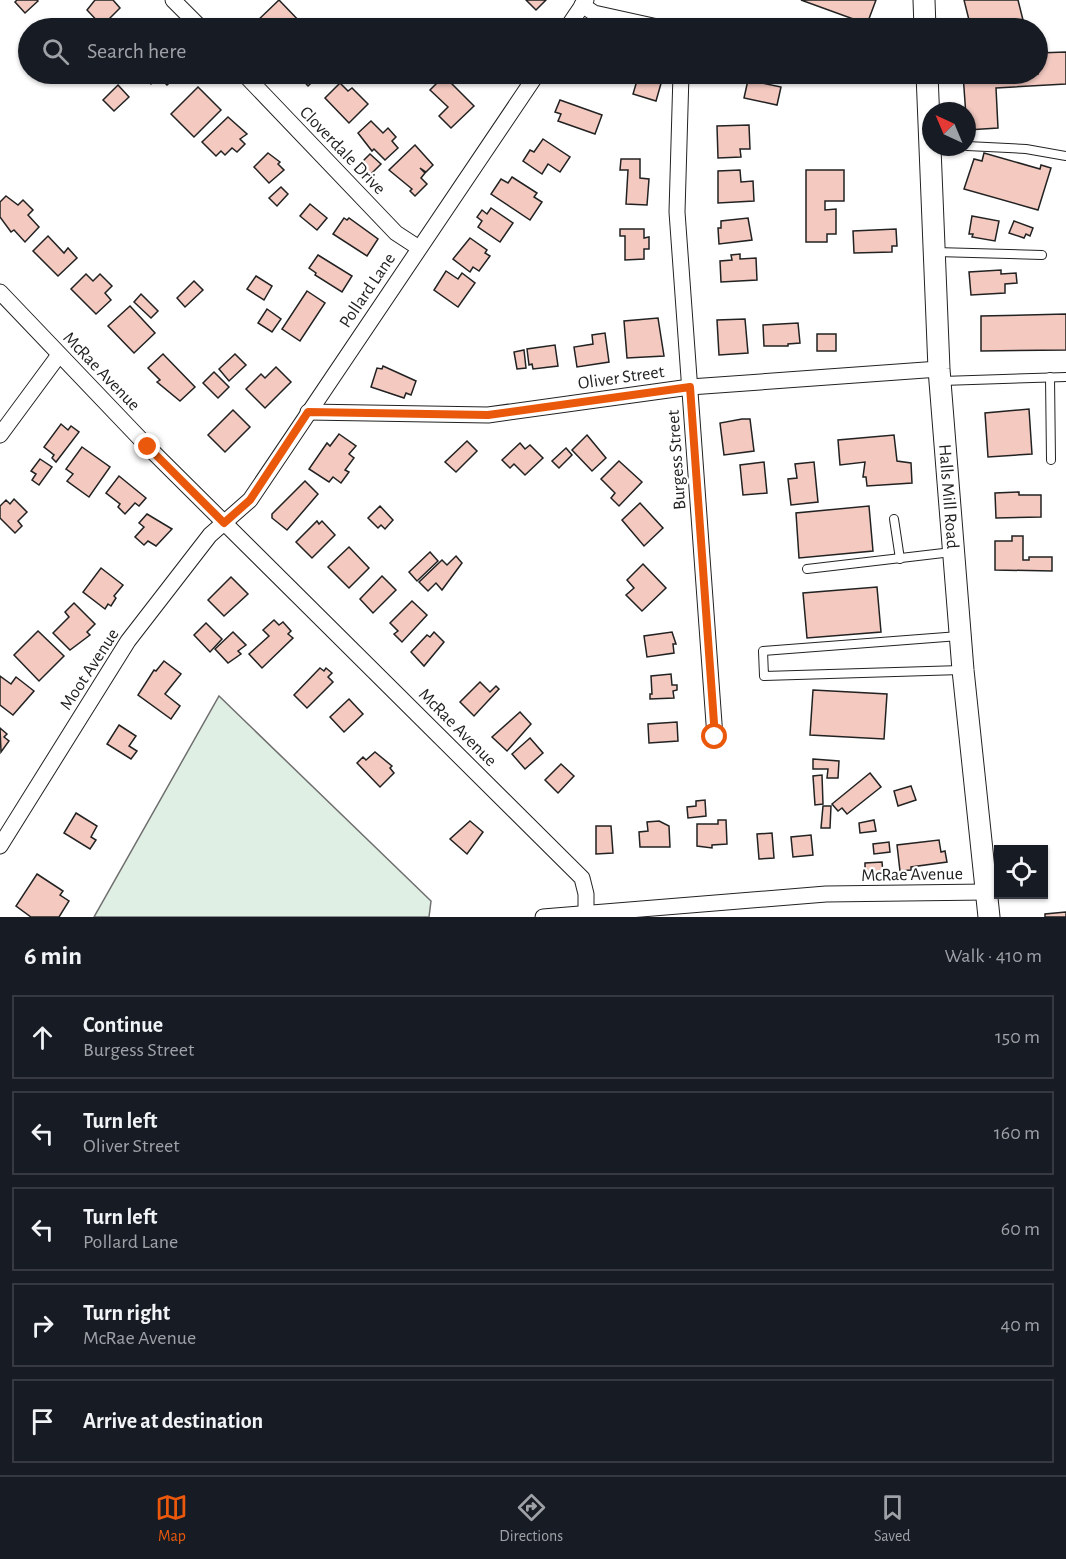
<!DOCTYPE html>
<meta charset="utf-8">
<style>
:root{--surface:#171b24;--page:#20242c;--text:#f1f3f6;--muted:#9ea1a6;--line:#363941;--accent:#ea580c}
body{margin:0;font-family:"Alegreya Sans",sans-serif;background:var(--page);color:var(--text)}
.controls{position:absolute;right:18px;bottom:18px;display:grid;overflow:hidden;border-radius:0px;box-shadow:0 2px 4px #0004}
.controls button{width:54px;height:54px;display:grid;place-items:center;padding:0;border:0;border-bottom:2px solid var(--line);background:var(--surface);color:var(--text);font:30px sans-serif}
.compass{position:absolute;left:922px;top:102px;width:54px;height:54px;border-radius:50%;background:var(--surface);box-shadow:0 2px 4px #0004;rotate:316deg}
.stop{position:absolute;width:18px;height:18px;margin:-14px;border:4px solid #ea580c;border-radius:50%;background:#fff}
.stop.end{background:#ea580c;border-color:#fff;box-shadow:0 2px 6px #0008}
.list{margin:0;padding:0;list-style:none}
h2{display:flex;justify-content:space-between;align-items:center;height:78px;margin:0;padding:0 24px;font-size:26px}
h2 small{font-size:20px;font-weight:400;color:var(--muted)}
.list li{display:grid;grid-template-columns:39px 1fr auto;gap:18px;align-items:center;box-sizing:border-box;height:84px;margin:0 12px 12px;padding:0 12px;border:2px solid var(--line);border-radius:0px}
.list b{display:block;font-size:22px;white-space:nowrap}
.list p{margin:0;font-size:20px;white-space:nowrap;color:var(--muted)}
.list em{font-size:20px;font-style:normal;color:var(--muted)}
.icon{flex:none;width:33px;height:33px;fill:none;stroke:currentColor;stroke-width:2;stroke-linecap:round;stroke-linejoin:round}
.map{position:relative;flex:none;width:1066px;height:917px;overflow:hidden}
.search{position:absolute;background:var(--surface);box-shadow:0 2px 4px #0004;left:18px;right:18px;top:18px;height:66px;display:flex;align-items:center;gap:15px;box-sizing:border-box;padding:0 21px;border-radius:33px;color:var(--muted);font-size:22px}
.sheet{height:558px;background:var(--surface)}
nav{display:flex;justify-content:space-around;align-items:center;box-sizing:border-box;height:84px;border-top:2px solid var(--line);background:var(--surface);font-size:16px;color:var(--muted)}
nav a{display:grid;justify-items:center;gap:3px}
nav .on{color:var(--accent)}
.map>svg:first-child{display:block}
.green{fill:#e0efe3;stroke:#6f6f6f;stroke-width:1.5}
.building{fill:#f3c9c0;stroke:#222;stroke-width:1.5}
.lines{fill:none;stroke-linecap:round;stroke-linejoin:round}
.lane-casing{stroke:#222;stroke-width:10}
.street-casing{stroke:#222;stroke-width:17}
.secondary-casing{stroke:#222;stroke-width:23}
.lane{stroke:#fff;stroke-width:8}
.street{stroke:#fff;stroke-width:15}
.secondary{stroke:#fff;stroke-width:21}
.route{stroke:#ea580c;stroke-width:8}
.labels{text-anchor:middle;stroke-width:4.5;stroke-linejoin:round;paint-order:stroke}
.street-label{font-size:18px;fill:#222;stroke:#fff}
</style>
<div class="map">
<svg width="1066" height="917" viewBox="0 0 1066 917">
<rect width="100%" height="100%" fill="#fff"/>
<polygon class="green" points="219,696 431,901 429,917 94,917"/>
<g class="building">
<polygon points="17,0 37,0 38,1 25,13 15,2"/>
<polygon points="95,0 113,0 120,8 102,26 87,10"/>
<polygon points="279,0 303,25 300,28 260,28 255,23"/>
<polygon points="526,0 546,0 536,10"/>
<polygon points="801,0 876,0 867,24"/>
<polygon points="964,0 1018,0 1025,28 971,28"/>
<polygon points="1066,52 1066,84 996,88 998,128 967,130 963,74 1038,74 1038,53"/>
<polygon points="144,74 179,74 167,85 159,77 151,84"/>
<polygon points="303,74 321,74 308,86 300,77"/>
<polygon points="639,74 662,80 656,101 633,94"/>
<polygon points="444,76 474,106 451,128 439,116 448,107 430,90"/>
<polygon points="748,80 781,87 777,105 744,98"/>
<polygon points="340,83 348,91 352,88 368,104 349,123 325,98"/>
<polygon points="118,85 129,97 114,111 103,100"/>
<polygon points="198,87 221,110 194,137 171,114"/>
<polygon points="560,100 602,115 595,134 558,121 561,114 555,112"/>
<polygon points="228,117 247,134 240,139 245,144 237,152 232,148 225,155 221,151 216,156 202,142"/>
<polygon points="371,121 383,133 388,128 396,137 392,141 398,148 385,160 374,149 372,151 358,133"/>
<polygon points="749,125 750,149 740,149 741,157 718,158 717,126"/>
<polygon points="543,139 570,157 560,172 548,164 542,174 523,161 530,150 534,152"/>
<polygon points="415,145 433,165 426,172 420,168 425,173 421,178 427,184 415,196 410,191 412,189 389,170"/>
<polygon points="268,153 280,162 278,164 284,170 269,183 254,167"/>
<polygon points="984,153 1040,169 1041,165 1051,168 1038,210 964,189 974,159 982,161"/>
<polygon points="370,154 381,164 370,175 360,164"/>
<polygon points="621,159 640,159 640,178 649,179 647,205 626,204 628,170 620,170"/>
<polygon points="740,170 741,182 753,181 754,201 718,203 718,171"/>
<polygon points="806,170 844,170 844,201 825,201 825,210 836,209 836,234 827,234 827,242 806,242"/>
<polygon points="512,177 537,193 534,197 542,202 530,220 491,194 501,179 508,183"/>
<polygon points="281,187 288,194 277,206 269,198"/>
<polygon points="6,196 18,205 23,200 33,210 28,215 39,227 25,242 14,230 11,232 0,217 0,202"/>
<polygon points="310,204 327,218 317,230 300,216"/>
<polygon points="491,208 513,223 500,242 478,227 482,221 477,217 482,210 487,214"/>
<polygon points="972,216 999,221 995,241 972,237 973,234 969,234"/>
<polygon points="344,218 347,220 349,218 378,239 367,256 333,234"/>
<polygon points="748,218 752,240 719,244 718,228 721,228 721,221"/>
<polygon points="1014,221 1033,228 1030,236 1026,234 1024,238 1009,233"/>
<polygon points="620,229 644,229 644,238 649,237 649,249 644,249 644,259 625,260 625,236 620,236"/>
<polygon points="896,229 897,246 892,246 892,252 854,253 853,231"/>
<polygon points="48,236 64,253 68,248 77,258 58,276 33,251"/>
<polygon points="470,238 487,250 485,253 490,256 479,271 473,267 470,272 453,259"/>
<polygon points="740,254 740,259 756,258 757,280 721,282 720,261 732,260 731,255"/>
<polygon points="318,255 352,276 342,292 315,275 316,273 309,268"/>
<polygon points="1001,270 1001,274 1016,273 1017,283 1005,284 1005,293 971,295 969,272"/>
<polygon points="446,271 458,279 462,273 475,283 458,307 434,290"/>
<polygon points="86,274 93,281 100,274 112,286 105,293 111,300 96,314 71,289"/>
<polygon points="256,276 272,286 264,300 247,289"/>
<polygon points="194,281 203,290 185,307 177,298"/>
<polygon points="307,291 325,303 300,341 282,329"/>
<polygon points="141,294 158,311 151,318 134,302"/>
<polygon points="130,306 155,333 134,353 108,326"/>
<polygon points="267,309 281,319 272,332 258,323"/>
<polygon points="1066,314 1066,350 981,351 981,316"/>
<polygon points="658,318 664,356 627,358 624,321"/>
<polygon points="745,319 748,353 719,355 717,320"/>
<polygon points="798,323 800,343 788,344 788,346 764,346 763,325"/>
<polygon points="605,333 609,362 577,367 574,347 593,344 592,335"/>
<rect x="817" y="334" width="19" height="17"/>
<polygon points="555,345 558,366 533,369 532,364 529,365 527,349"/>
<polygon points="524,350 526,368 517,369 514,352"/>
<polygon points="163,354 195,387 180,401 157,382 160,380 148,368"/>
<polygon points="235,354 246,365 229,381 219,369"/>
<polygon points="383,366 416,381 411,395 406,393 404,398 371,387 377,368 382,369"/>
<polygon points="276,367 291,382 265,408 246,389 261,374 265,378"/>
<polygon points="214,372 229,387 218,398 203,383"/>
<polygon points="1029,409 1032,454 988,457 985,413"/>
<polygon points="233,410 250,427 225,452 208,435"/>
<polygon points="742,419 750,419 754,451 724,455 720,423"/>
<polygon points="61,424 68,430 71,426 79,432 56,462 52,458 54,455 44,447"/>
<polygon points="339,434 356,446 349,454 354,458 345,470 349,472 341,483 333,477 329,482 309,469 327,443 330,446"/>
<polygon points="587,435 606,458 592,471 572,450"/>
<polygon points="894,435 897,461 911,463 912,483 867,486 866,477 863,477 865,462 840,465 838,440"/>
<polygon points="467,441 477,451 456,472 445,462"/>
<polygon points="520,443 525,449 530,445 543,458 525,475 514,464 510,468 502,460"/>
<polygon points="82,447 110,467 89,497 67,481 73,474 66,469"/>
<polygon points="566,448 572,455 559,468 552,461"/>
<polygon points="40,459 52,467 39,485 32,480 36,474 31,471"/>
<polygon points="619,461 642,482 619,506 611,498 615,493 601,479"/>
<polygon points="764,462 767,493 743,495 740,465"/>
<polygon points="814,462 818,502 791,505 788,479 797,478 795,464"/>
<polygon points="119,476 146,498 139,506 135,503 125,514 118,507 120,504 106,493"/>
<polygon points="305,481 318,494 287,530 272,518 272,514"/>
<polygon points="1019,492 1019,495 1041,495 1041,517 996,518 995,493"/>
<polygon points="14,499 27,512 18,521 22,526 15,533 0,518 0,506 6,500 10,504"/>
<polygon points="640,503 663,528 644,546 622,520"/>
<polygon points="380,506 393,520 385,529 381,525 378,528 368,518"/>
<polygon points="869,506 873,551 799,558 796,513"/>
<polygon points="147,514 172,529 156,546 148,541 144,545 135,537 144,527 139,523"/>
<polygon points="317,521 319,524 322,521 335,535 312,558 296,542"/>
<polygon points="1012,536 1023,536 1023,560 1029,560 1029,557 1052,557 1052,571 995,570 995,541 1012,541"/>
<polygon points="349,547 369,568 349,588 328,567"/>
<polygon points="430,552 438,561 417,581 409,572"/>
<polygon points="456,556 462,563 442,590 436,583 428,591 419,582 442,560 447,565"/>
<polygon points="643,564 666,588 642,611 626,595 634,588 627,580"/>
<polygon points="101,568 123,585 114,596 116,598 111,606 108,604 105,609 83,592"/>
<polygon points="382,576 396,590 373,613 360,599"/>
<polygon points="231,577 248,594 224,616 208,600"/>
<polygon points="877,587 881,632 807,638 803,593"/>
<polygon points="412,601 427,615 402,642 394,634 398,631 390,623"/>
<polygon points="74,603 95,624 87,632 90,635 70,650 53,633 69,617 65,612"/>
<polygon points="274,620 279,625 283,622 291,631 288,634 293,638 262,668 249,654 269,636 263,630"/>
<polygon points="206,623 222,639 210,652 194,635"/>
<polygon points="38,631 64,656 39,681 14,655"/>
<polygon points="233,632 246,645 238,651 241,654 228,663 215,649"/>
<polygon points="434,632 444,642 424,666 411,652 427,635 430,637"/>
<polygon points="672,632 676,644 673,644 674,653 647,657 644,636"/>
<polygon points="164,661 181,674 165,694 180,706 171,719 138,695 154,670 156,671"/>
<polygon points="320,668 324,671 326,668 332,673 328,677 333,682 307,708 294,695"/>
<polygon points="671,674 672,685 677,685 677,690 673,691 674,698 650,699 650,694 652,694 651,676"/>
<polygon points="0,676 11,684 16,677 34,691 13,715 0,705"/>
<polygon points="480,682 490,692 496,686 499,689 474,716 460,702"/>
<polygon points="813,690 887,694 884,739 810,735"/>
<polygon points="349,699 363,714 344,732 330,717"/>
<polygon points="520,712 531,724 507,751 492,737"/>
<polygon points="677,722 678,741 649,743 648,724"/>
<polygon points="119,725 136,736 129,746 137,751 131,759 107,744"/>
<polygon points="0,728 7,734 4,737 9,741 1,752"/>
<polygon points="530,738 543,753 525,769 512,754"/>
<polygon points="375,752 392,766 390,768 394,773 380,787 357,763 363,757 366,760"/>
<polygon points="813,759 839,761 838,778 827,778 828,769 813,769"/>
<polygon points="561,764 574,776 558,793 545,780"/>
<polygon points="870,773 881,787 847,814 842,808 838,811 832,804"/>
<polygon points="822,775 823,804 815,805 813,776"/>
<polygon points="911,786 916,800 898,806 894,791"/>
<polygon points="705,800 706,816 688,818 687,807 696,806 696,801"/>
<polygon points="823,806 831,806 830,828 821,828"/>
<polygon points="76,813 97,826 91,837 96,840 90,849 64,833"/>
<polygon points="718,820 726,820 727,844 712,845 712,848 697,846 697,824 718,824"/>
<polygon points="874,820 876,831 860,833 859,823"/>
<polygon points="470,821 483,832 467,854 450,839"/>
<polygon points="659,821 669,826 670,847 640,847 639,832 648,831 647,822"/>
<polygon points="596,826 611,826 613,853 596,854"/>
<polygon points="772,833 774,858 759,859 757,834"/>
<polygon points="811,835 813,855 793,857 791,837"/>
<polygon points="939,840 941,852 945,851 947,862 911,867 911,870 900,871 897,845"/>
<polygon points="889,842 890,852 874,854 873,844"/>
<polygon points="882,862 883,873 865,874 865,863"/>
<polygon points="37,874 63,891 60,895 69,901 59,917 31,917 16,906"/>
<polygon points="1066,912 1066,917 1045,917 1045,914"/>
</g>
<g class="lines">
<defs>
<g id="lane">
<polyline points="967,146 1026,149 1066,156"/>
<polyline points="936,252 1042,255"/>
<polyline points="1050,377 1051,460"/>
<polyline points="942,381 1066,377"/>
<polyline points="894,519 900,559"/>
<polyline points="807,569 952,552"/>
<polyline points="959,636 763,651 764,676 961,670"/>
</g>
<g id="street">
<polyline points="173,0 201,28"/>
<polyline points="582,5 594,13 662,28"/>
<polyline points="567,28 586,0"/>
<polyline points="244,74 396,233 419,248"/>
<polyline points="681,74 677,212 715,737"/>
<polyline points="0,292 148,447 582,878 586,894 586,914"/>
<polyline points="308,412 488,415 690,387 939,369"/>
<polyline points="0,435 59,355"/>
<polyline points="0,846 128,641 210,535 250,500 537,74"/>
<polyline points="543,917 826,894 986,892"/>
</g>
<g id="secondary">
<polyline points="924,0 925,28"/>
<path id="s1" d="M927,74L939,369L963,670L989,917"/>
</g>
</defs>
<use href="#lane" class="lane-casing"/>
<use href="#street" class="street-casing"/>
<use href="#secondary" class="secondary-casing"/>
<use href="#lane" class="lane"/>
<use href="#street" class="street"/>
<use href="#secondary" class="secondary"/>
</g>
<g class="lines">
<polyline class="route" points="148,447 224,523 250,500 308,412 488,415 690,387 715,737"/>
</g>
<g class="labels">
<g class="street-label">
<text transform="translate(343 150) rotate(46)" y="6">Cloverdale Drive</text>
<text transform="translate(367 290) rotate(-56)" y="6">Pollard Lane</text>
<text transform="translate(102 371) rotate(46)" y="6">McRae Avenue</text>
<text transform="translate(621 377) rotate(-8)" y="6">Oliver Street</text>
<text transform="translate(676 460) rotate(-94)" y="6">Burgess Street</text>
<text dy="6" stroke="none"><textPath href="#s1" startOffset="423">Halls Mill Road</textPath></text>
<text transform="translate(89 669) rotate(-57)" y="6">Moot Avenue</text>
<text transform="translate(458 727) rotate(45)" y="6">McRae Avenue</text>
<text transform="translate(912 874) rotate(-1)" y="6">McRae Avenue</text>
</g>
</g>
</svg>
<div class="controls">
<button><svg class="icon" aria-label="locate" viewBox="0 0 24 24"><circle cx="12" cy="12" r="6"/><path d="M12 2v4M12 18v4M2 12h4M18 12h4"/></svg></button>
</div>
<svg class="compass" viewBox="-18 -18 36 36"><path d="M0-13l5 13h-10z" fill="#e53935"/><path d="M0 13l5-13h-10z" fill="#9ea1a6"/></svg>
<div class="stop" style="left:715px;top:737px"></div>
<div class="stop end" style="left:148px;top:447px"></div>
<div class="search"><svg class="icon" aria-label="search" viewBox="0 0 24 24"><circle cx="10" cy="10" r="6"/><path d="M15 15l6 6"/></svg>Search here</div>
</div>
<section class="sheet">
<h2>6 min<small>Walk · 410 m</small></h2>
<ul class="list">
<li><svg class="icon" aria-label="ahead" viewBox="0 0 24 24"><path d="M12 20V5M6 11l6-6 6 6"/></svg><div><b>Continue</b><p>Burgess Street</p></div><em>150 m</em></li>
<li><svg class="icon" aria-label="left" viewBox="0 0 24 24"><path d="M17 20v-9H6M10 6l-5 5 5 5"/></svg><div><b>Turn left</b><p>Oliver Street</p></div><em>160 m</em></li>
<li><svg class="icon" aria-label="left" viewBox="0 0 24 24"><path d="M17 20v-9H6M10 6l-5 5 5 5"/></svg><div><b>Turn left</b><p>Pollard Lane</p></div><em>60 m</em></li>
<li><svg class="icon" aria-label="right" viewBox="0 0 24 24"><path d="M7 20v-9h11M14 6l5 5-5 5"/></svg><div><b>Turn right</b><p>McRae Avenue</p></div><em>40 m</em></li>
<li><svg class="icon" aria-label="arrive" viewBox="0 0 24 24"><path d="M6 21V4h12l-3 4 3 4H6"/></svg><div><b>Arrive at destination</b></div></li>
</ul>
</section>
<nav>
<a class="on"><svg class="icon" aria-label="map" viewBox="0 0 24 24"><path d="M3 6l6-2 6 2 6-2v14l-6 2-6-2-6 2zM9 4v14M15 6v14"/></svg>Map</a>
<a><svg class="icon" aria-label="directions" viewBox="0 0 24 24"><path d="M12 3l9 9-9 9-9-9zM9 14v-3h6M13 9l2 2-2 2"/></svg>Directions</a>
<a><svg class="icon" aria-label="saved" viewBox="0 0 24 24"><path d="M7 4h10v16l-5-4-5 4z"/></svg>Saved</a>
</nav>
